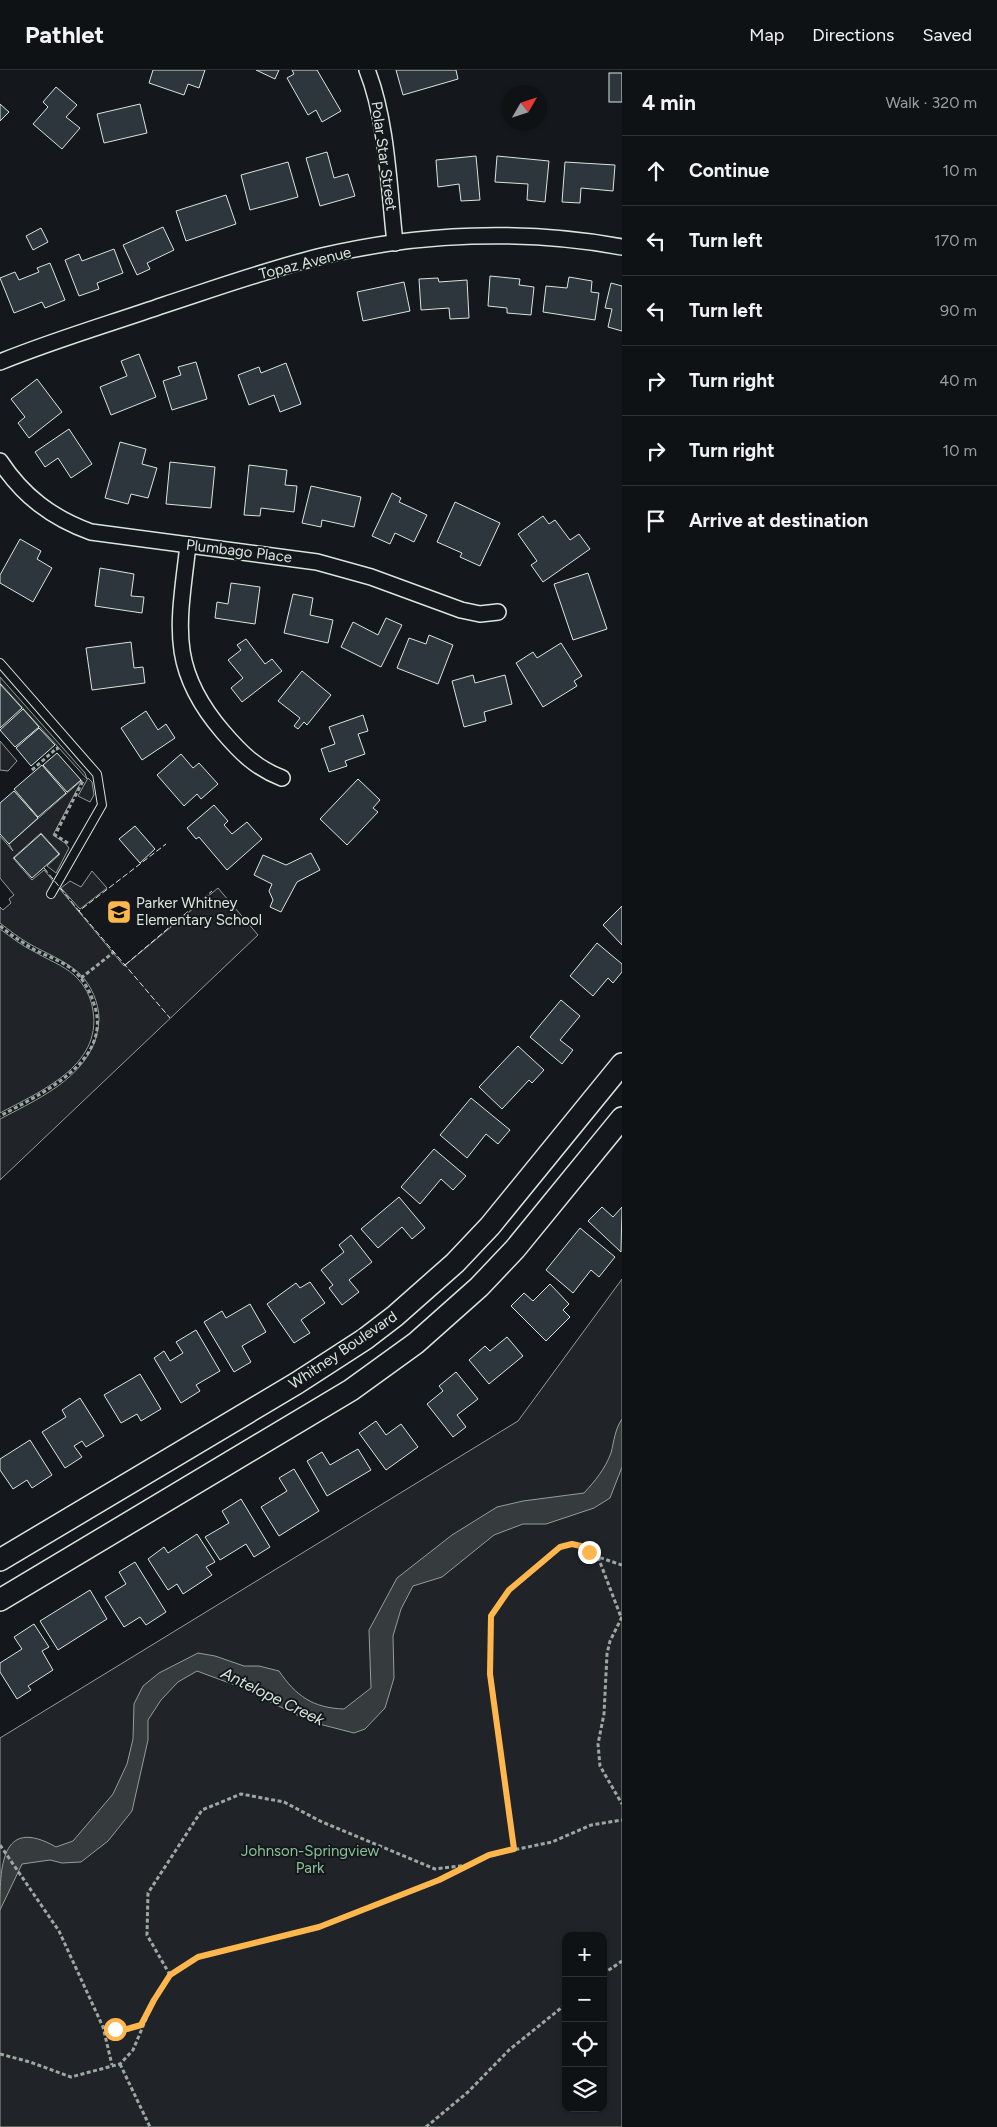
<!DOCTYPE html>
<meta charset="utf-8">
<style>
:root{--surface:#0f1215;--page:#1d2022;--text:#f1f3f6;--muted:#9b9ea0;--line:#2f3234}
body{margin:0;font-family:Figtree,sans-serif;background:var(--page);color:var(--text)}
.controls{position:absolute;right:15px;bottom:15px;display:grid;overflow:hidden;border-radius:10px;box-shadow:0 1px 4px #0004}
.controls button{width:45px;height:45px;display:grid;place-items:center;padding:0;border:0;border-bottom:1px solid var(--line);background:var(--surface);color:var(--text);font:25px sans-serif}
.compass{position:absolute;left:502px;top:15px;width:45px;height:45px;border-radius:50%;background:var(--surface);box-shadow:0 1px 4px #0004;rotate:51deg}
.stop{position:absolute;width:15px;height:15px;margin:-11px;border:4px solid #ffb74d;border-radius:50%;background:#fff}
.stop.end{background:#ffb74d;border-color:#fff;box-shadow:0 1px 5px #0008}
.list{margin:0;padding:0;list-style:none}
h2{display:flex;justify-content:space-between;align-items:center;height:65px;margin:0;padding:0 20px;font-size:21px}
h2 small{font-size:16px;font-weight:400;color:var(--muted)}
.list li{display:grid;grid-template-columns:32px 1fr auto;gap:15px;align-items:center;box-sizing:border-box;height:70px;padding:0 20px;border-top:1px solid var(--line)}
.list b{display:block;font-size:19px;white-space:nowrap}
.list em{font-size:16px;font-style:normal;color:var(--muted)}
.icon{flex:none;width:28px;height:28px;fill:none;stroke:currentColor;stroke-width:2;stroke-linecap:round;stroke-linejoin:round}
.map{position:relative;flex:none;width:622px;height:2057px;overflow:hidden}
header{display:flex;align-items:center;gap:30px;box-sizing:border-box;height:70px;padding:0 25px;background:var(--surface);border-bottom:1px solid var(--line)}
header strong{font-size:24px}
nav{display:flex;gap:28px;margin-inline-start:auto;font-size:18px}
main{display:flex}
aside{flex:1;background:var(--surface)}
.map>svg:first-child{display:block}
.green{fill:#202428;stroke:#939e99;fill-rule:evenodd}
.water{fill:#363b3e;stroke:#939e99}
.building{fill:#2c363c;stroke:#d8e6dc}
.lines{fill:none;stroke-linecap:round;stroke-linejoin:round}
.lane-casing{stroke:#d8e6dc;stroke-width:10}
.street-casing{stroke:#d8e6dc;stroke-width:18}
.secondary-casing{stroke:#d8e6dc;stroke-width:24}
.path{stroke:#9da8a2;stroke-width:3;stroke-dasharray:4 2.5;stroke-linecap:butt}
.lane{stroke:#14181c;stroke-width:8}
.street{stroke:#14181c;stroke-width:15}
.secondary{stroke:#14181c;stroke-width:21}
.fence{stroke:#d8e6dc;stroke-width:1;stroke-dasharray:6 2.5;stroke-linecap:butt}
.route{stroke:#ffb74d;stroke-width:6}
.labels{text-anchor:middle;stroke-width:4;stroke-linejoin:round;paint-order:stroke}
.street-label{font-size:15px;fill:#d8e6dc;stroke:#14181c}
.poi-label{font-size:15px;fill:#d8e6dc;stroke:#14181c;text-anchor:start}
.park-label{font-size:15px;fill:#8ac095;stroke:#14181c}
.water-label{font-size:16px;font-style:italic;fill:#d8e6dc;stroke:#14181c}
</style>
<header>
<strong>Pathlet</strong>
<nav><a>Map</a><a>Directions</a><a>Saved</a></nav>
</header>
<main>
<div class="map">
<svg width="622" height="2057" viewBox="0 0 622 2057">
<rect width="100%" height="100%" fill="#14181c"/>
<g class="green">
<polygon points="0,607 85,703 87,709 0,613"/>
<polygon points="0,671 17,691 8,701 0,700"/>
<polygon points="88,708 92,712 94,725 90,732 78,726"/>
<path d="M82,710L53,765L65,773L69,778L56,803L47,796L60,784L41,763L13,788L32,810L44,800L124,896L218,818L258,865L0,1110V1049C42,1027 97,1003 99,949C99,933 91,915 80,904C65,890 45,883 28,873C18,867 9,860 0,853V837L3,840L11,833L9,829L14,825L0,808V766L13,781L9,774Z"/>
<polygon points="92,801 107,818 80,839 61,818 70,811 81,817"/>
<path d="M0,859C11,867 22,876 35,882C48,890 63,895 74,905C85,915 91,927 93,941C102,996 39,1022 0,1043Z"/>
<path d="M622,1209V2057H0V1668L518,1351ZM566,1866H603V2038H566Z"/>
</g>
<path class="water" d="M622,1349V1397L610,1428L594,1438L546,1454H523L494,1465L442,1507L413,1516L401,1539L393,1566L394,1608L385,1638L365,1659L354,1663L323,1655L297,1645L240,1617L197,1601L178,1612L161,1630L148,1650V1670L132,1741L108,1771L81,1792L62,1793L50,1790L22,1794L0,1840C0,1799 0,1745 56,1777L73,1771L113,1724L127,1694L133,1669L134,1634L143,1616L159,1603L198,1583L215,1586L244,1596H259L279,1601C296,1626 313,1638 344,1639L371,1618L369,1560L397,1508L452,1465L497,1437L523,1431L584,1423C595,1411 605,1399 611,1383C614,1371 615,1359 622,1349Z"/>
<g class="building">
<polygon points="153,0 205,0 199,18 188,14 184,25 149,13"/>
<polygon points="256,0 279,0 275,9"/>
<polygon points="292,0 317,0 341,41 322,52 316,40 308,45 287,8 294,4"/>
<polygon points="396,0 456,0 458,9 403,25"/>
<rect x="609" y="3" width="13" height="29"/>
<polygon points="56,17 77,35 66,47 80,58 62,79 33,54 48,37 43,32"/>
<polygon points="0,34 9,42 0,51"/>
<polygon points="140,34 147,63 104,73 97,44"/>
<polygon points="327,82 334,108 348,104 355,126 320,136 306,88"/>
<polygon points="476,86 480,130 461,131 459,114 438,117 436,90"/>
<polygon points="497,86 549,91 545,132 527,130 528,114 495,112"/>
<polygon points="288,92 298,127 250,140 241,105"/>
<polygon points="565,92 615,95 613,121 581,118 580,133 562,132"/>
<polygon points="226,125 236,154 186,171 176,141"/>
<polygon points="163,157 174,180 147,193 150,199 137,205 123,175"/>
<polygon points="41,158 48,172 33,180 26,166"/>
<polygon points="114,179 123,203 97,213 99,219 79,226 65,190 79,184 82,191"/>
<polygon points="50,193 65,230 45,238 42,232 14,243 0,208 15,202 19,210 39,202 37,198"/>
<polygon points="490,206 520,209 519,215 534,217 531,245 507,243 507,238 488,236"/>
<polygon points="569,207 592,211 591,222 599,223 595,250 543,242 546,216 567,218"/>
<polygon points="438,208 439,212 467,210 469,248 450,249 449,238 421,240 419,209"/>
<polygon points="404,212 410,241 363,251 357,222"/>
<polygon points="611,213 622,216 622,261 608,257 612,239 605,238"/>
<polygon points="139,284 156,327 111,345 100,317 127,306 121,291"/>
<polygon points="196,292 207,329 172,340 163,311 181,305 178,297"/>
<polygon points="286,293 301,334 280,342 274,325 249,335 238,305 259,297 261,303"/>
<polygon points="37,309 62,342 29,368 18,353 25,347 11,329"/>
<polygon points="69,359 92,394 71,408 58,388 45,397 35,382"/>
<polygon points="120,372 146,379 142,394 157,398 148,428 131,424 128,434 105,428"/>
<polygon points="170,392 215,397 211,438 166,434"/>
<polygon points="249,395 287,400 285,415 297,416 294,442 261,438 260,446 244,445"/>
<polygon points="311,416 361,427 354,457 322,450 321,457 302,453"/>
<polygon points="392,423 401,428 399,432 427,445 414,472 395,463 390,474 372,466"/>
<polygon points="455,432 500,453 480,496 460,487 462,483 437,472"/>
<polygon points="543,446 549,454 555,450 570,470 579,464 590,479 543,512 531,495 537,491 518,464"/>
<polygon points="20,469 41,481 37,489 52,498 33,532 0,513 0,505"/>
<polygon points="100,498 134,504 131,526 144,527 142,543 95,536"/>
<polygon points="588,503 607,559 573,570 554,514"/>
<polygon points="231,513 260,517 255,554 215,548 217,532 228,534"/>
<polygon points="293,524 313,528 310,545 333,550 328,573 284,563"/>
<polygon points="386,548 402,555 381,597 341,577 353,552 378,565"/>
<polygon points="429,565 453,575 438,614 397,598 409,568 426,574"/>
<polygon points="246,569 265,594 272,589 282,601 242,632 231,618 243,608 228,590 241,580 237,575"/>
<polygon points="131,572 134,598 143,597 145,613 92,620 86,578"/>
<polygon points="561,573 582,606 574,611 577,616 543,637 516,593 533,582 537,588"/>
<polygon points="302,601 331,625 307,655 304,652 298,659 294,656 300,648 278,631"/>
<polygon points="473,605 475,613 505,605 512,634 484,642 486,651 464,657 452,611"/>
<polygon points="0,614 22,638 0,658"/>
<polygon points="23,639 39,657 15,677 0,660"/>
<polygon points="146,641 158,660 166,654 175,668 142,690 121,658"/>
<polygon points="363,645 368,661 358,664 365,684 345,691 347,696 329,702 321,679 335,674 329,657"/>
<polygon points="39,658 55,675 31,696 16,678"/>
<polygon points="57,683 81,710 67,722 43,695"/>
<polygon points="181,684 193,698 199,693 218,714 201,729 197,724 184,736 157,705"/>
<polygon points="42,695 66,723 38,747 14,719"/>
<polygon points="358,709 380,730 373,738 378,742 347,775 320,749"/>
<polygon points="14,721 38,748 9,774 0,764 0,733"/>
<polygon points="214,735 228,751 224,755 232,764 247,752 262,769 227,800 199,767 196,769 187,758"/>
<polygon points="135,756 155,779 140,793 119,769"/>
<polygon points="41,764 59,784 32,808 14,788"/>
<polygon points="311,783 320,800 297,812 281,842 270,837 273,830 269,821 272,814 254,805 263,785 286,795"/>
<polygon points="622,836 622,875 603,855"/>
<polygon points="597,873 622,894 622,902 613,913 608,908 593,926 570,906"/>
<polygon points="561,930 580,946 560,970 573,980 562,994 530,967"/>
<polygon points="518,976 544,1000 532,1013 529,1010 502,1039 479,1017"/>
<polygon points="471,1028 510,1060 498,1074 486,1064 467,1088 440,1065"/>
<polygon points="434,1079 466,1106 453,1120 441,1109 420,1134 401,1117"/>
<polygon points="399,1127 425,1158 412,1169 402,1157 378,1178 361,1159"/>
<polygon points="602,1137 613,1147 622,1137 621,1182 588,1151"/>
<polygon points="580,1158 615,1187 599,1207 591,1200 573,1223 546,1200"/>
<polygon points="351,1165 372,1192 349,1210 359,1222 342,1235 329,1218 333,1215 321,1200 344,1182 339,1175"/>
<polygon points="310,1212 325,1233 301,1250 310,1263 294,1273 267,1234 296,1213 300,1218"/>
<polygon points="550,1214 569,1234 563,1240 570,1247 546,1271 511,1236 524,1223 533,1231"/>
<polygon points="250,1234 266,1262 242,1276 251,1292 234,1302 204,1252 222,1241 226,1248"/>
<polygon points="196,1260 220,1301 196,1315 200,1321 181,1333 154,1288 164,1281 170,1291 183,1283 176,1272"/>
<polygon points="507,1267 523,1286 489,1314 469,1290 485,1276 490,1281"/>
<polygon points="456,1302 478,1329 457,1345 466,1357 453,1367 427,1334 443,1321 439,1316"/>
<polygon points="140,1304 161,1339 141,1351 137,1344 121,1353 104,1325"/>
<polygon points="80,1328 104,1366 86,1377 82,1371 74,1376 82,1387 65,1398 42,1362 66,1347 62,1340"/>
<polygon points="376,1351 386,1365 401,1354 418,1377 386,1400 359,1363"/>
<polygon points="30,1370 52,1405 32,1418 27,1410 13,1419 0,1400 0,1389"/>
<polygon points="358,1379 371,1400 327,1426 307,1391 322,1382 330,1395"/>
<polygon points="294,1399 319,1441 279,1466 261,1437 287,1421 279,1408"/>
<polygon points="241,1429 270,1477 254,1487 246,1474 220,1490 205,1467 229,1453 222,1441"/>
<polygon points="197,1464 215,1492 206,1497 212,1505 183,1524 177,1514 168,1520 148,1489 164,1477 168,1483"/>
<polygon points="135,1492 166,1542 146,1555 140,1547 124,1557 105,1527 126,1514 119,1502"/>
<polygon points="90,1520 107,1549 58,1580 40,1551"/>
<polygon points="34,1554 49,1577 42,1581 53,1600 28,1616 31,1620 17,1629 0,1602 0,1593 22,1579 14,1567"/>
</g>
<g class="lines">
<defs>
<polyline id="lane" points="0,593 97,704 102,735 51,824"/>
<g id="street">
<path d="M367,0C387,50 389,119 395,173"/>
<path d="M0,292C54,270 109,254 164,235C216,218 269,199 322,186C419,163 524,159 622,177"/>
<path d="M0,391C23,426 52,448 91,462L317,492L371,507L461,540L480,544L498,542"/>
<path d="M188,475C179,554 167,597 223,662C241,683 256,698 282,708"/>
</g>
<g id="secondary">
<polyline points="0,1490 297,1313 365,1269 395,1246 455,1193 490,1156 622,994"/>
<polyline points="0,1530 351,1320 416,1273 479,1217 515,1179 622,1048"/>
</g>
</defs>
<use href="#lane" class="lane-casing"/>
<use href="#street" class="street-casing"/>
<use href="#secondary" class="secondary-casing"/>
<g class="path">
<polyline points="32,700 57,678 58,680"/>
<polyline points="68,773 55,765 84,709"/>
<path d="M0,856C11,865 23,873 35,880C47,886 61,891 72,899C83,908 90,921 94,934C114,992 40,1024 0,1046"/>
<polyline points="81,908 114,882"/>
<polyline points="598,1487 621,1547"/>
<polyline points="622,1547 610,1571 607,1584 604,1644 598,1674 600,1696 622,1734"/>
<polyline points="0,1775 59,1861 103,1957 112,1995"/>
<polyline points="514,1779 491,1604 491,1546 509,1519 560,1477 572,1474 581,1476 598,1487 622,1495"/>
<polyline points="603,1904 622,1891"/>
<polyline points="170,1905 147,1865 148,1823 202,1740 241,1724 284,1732 322,1752 435,1799 469,1795"/>
<polyline points="103,1957 127,1959 141,1955"/>
<polyline points="0,1984 30,1992 71,2007 120,1994 133,1980 154,1930 170,1905 198,1887 319,1857 439,1810 489,1785 552,1772 591,1755 622,1750"/>
<polyline points="120,1994 150,2057"/>
<polyline points="426,2057 468,2022 509,1980 566,1934"/>
</g>
<use href="#lane" class="lane"/>
<use href="#street" class="street"/>
<use href="#secondary" class="secondary"/>
<g class="fence">
<polyline points="44,798 79,841 166,774"/>
<polyline points="79,841 170,948"/>
<polyline points="125,895 212,821"/>
</g>
</g>
<g class="lines">
<polyline class="route" points="115,1959 127,1959 141,1955 154,1930 170,1905 198,1887 319,1857 439,1810 489,1785 514,1779 490,1604 491,1546 509,1520 560,1477 572,1474 581,1476 589,1482"/>
</g>
<defs>
<symbol id="school-square" viewBox="-11 -11 22 22"><rect x="-9" y="-9" width="18" height="18" rx="4" fill="#ffb74d" stroke="#14181c"/><path d="M0-5L7-2L0 1L-7-2ZM-4 1L0 2.5L4 1V4Q0 6-4 4Z" fill="#111"/></symbol>
</defs>
<g fill-rule="evenodd">
<use href="#school-square" x="105" y="828" width="28" height="28"/>
</g>
<g class="labels">
<g class="street-label">
<text transform="translate(384 86) rotate(82)" y="5">Polar Star Street</text>
<text transform="translate(305 193) rotate(-14)" y="5">Topaz Avenue</text>
<text transform="translate(239 481) rotate(7)" y="5">Plumbago Place</text>
<text transform="translate(343 1280) rotate(-34)" y="5">Whitney Boulevard</text>
</g>
<g class="poi-label">
<text x="136" y="838">Parker Whitney<tspan x="136" dy="17">Elementary School</tspan></text>
</g>
<g class="park-label">
<text x="310" y="1786">Johnson-Springview<tspan x="310" dy="17">Park</tspan></text>
</g>
<g class="water-label">
<text transform="translate(273 1626) rotate(26)" y="6">Antelope Creek</text>
</g>
</g>
</svg>
<div class="controls">
<button>+</button>
<button>−</button>
<button><svg class="icon" aria-label="locate" viewBox="0 0 24 24"><circle cx="12" cy="12" r="6"/><path d="M12 2v4M12 18v4M2 12h4M18 12h4"/></svg></button>
<button><svg class="icon" aria-label="layers" viewBox="0 0 24 24"><path d="M12 4l9 5-9 5-9-5zM3 14l9 5 9-5"/></svg></button>
</div>
<svg class="compass" viewBox="-18 -18 36 36"><path d="M0-13l5 13h-10z" fill="#e53935"/><path d="M0 13l5-13h-10z" fill="#9b9ea0"/></svg>
<div class="stop" style="left:115px;top:1959px"></div>
<div class="stop end" style="left:589px;top:1482px"></div>
</div>
<aside>
<h2>4 min<small>Walk · 320 m</small></h2>
<ul class="list">
<li><svg class="icon" aria-label="ahead" viewBox="0 0 24 24"><path d="M12 20V5M6 11l6-6 6 6"/></svg><div><b>Continue</b></div><em>10 m</em></li>
<li><svg class="icon" aria-label="left" viewBox="0 0 24 24"><path d="M17 20v-9H6M10 6l-5 5 5 5"/></svg><div><b>Turn left</b></div><em>170 m</em></li>
<li><svg class="icon" aria-label="left" viewBox="0 0 24 24"><path d="M17 20v-9H6M10 6l-5 5 5 5"/></svg><div><b>Turn left</b></div><em>90 m</em></li>
<li><svg class="icon" aria-label="right" viewBox="0 0 24 24"><path d="M7 20v-9h11M14 6l5 5-5 5"/></svg><div><b>Turn right</b></div><em>40 m</em></li>
<li><svg class="icon" aria-label="right" viewBox="0 0 24 24"><path d="M7 20v-9h11M14 6l5 5-5 5"/></svg><div><b>Turn right</b></div><em>10 m</em></li>
<li><svg class="icon" aria-label="arrive" viewBox="0 0 24 24"><path d="M6 21V4h12l-3 4 3 4H6"/></svg><div><b>Arrive at destination</b></div></li>
</ul>
</aside>
</main>
